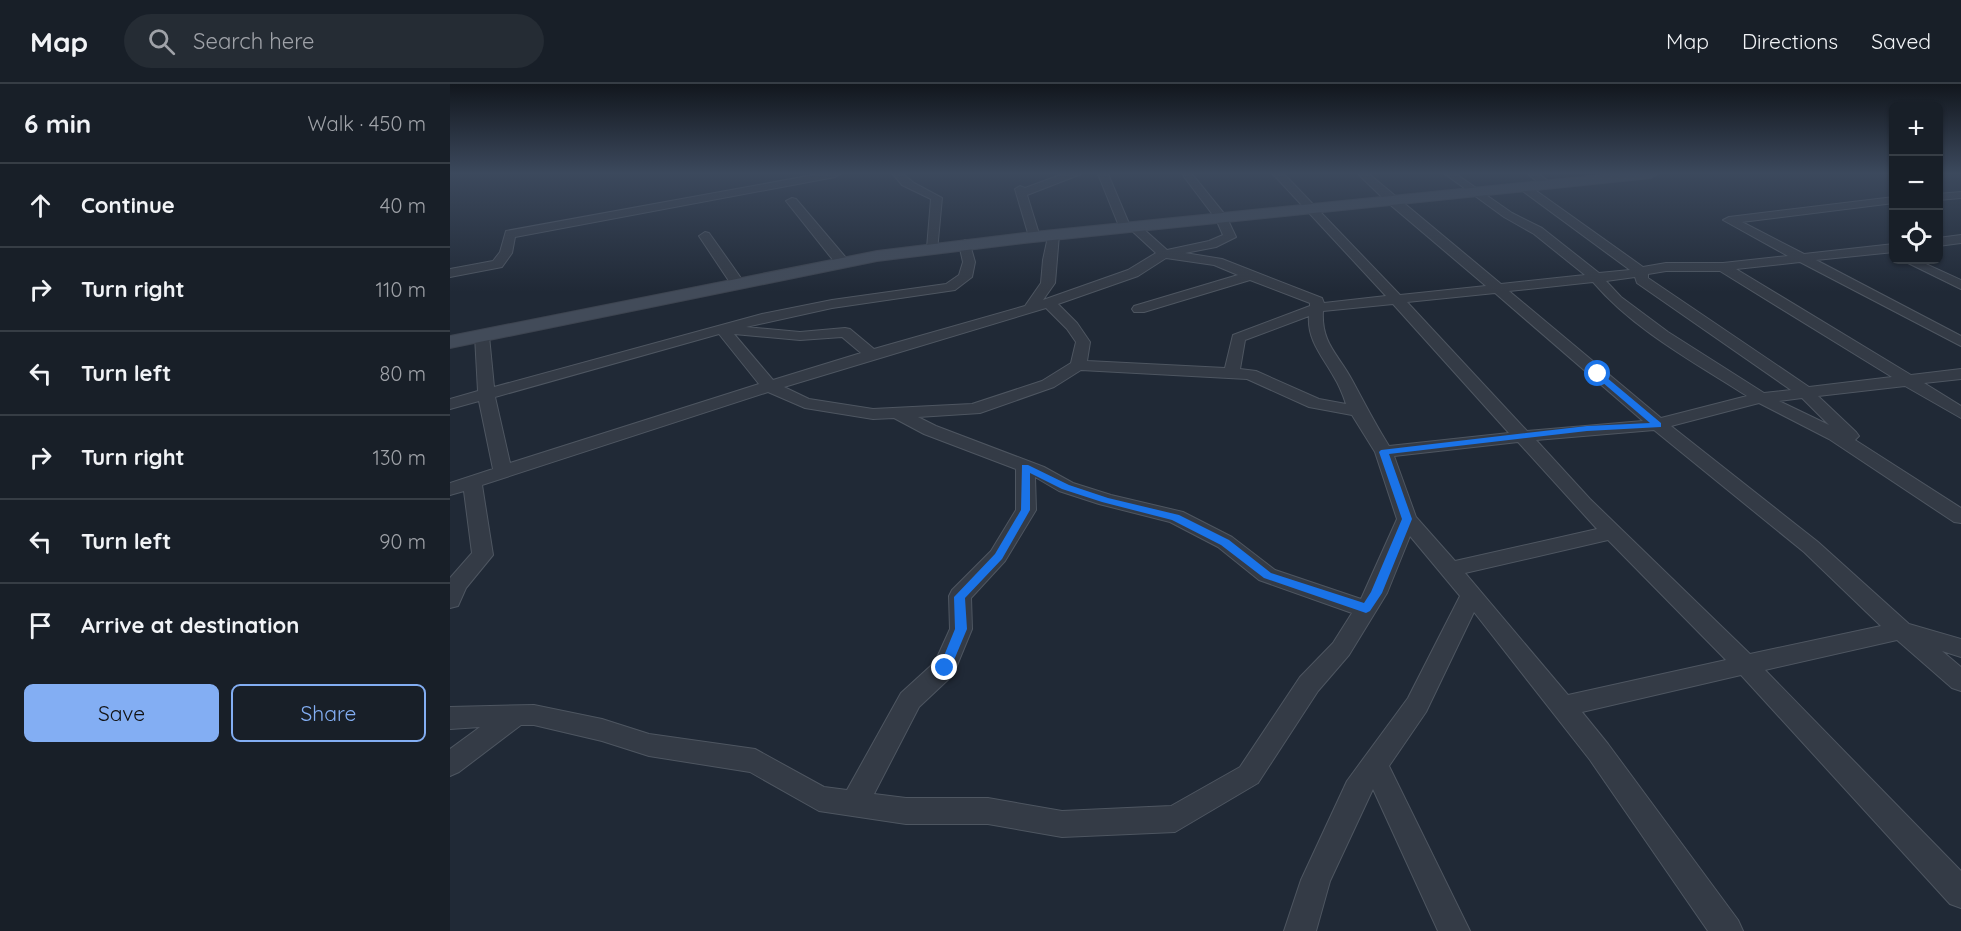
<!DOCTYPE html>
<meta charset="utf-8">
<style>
:root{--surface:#181f28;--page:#252c34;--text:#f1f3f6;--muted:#9fa2a8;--line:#363d45;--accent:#83aef3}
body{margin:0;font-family:Quicksand,sans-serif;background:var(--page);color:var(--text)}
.controls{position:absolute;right:18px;top:18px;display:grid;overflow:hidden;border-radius:9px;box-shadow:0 2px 4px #0004}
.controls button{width:54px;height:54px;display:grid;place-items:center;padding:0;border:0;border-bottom:2px solid var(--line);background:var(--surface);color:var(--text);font:30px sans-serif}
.stop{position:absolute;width:18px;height:18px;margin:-14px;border:4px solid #1a73e8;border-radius:50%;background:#fff}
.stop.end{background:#1a73e8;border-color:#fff;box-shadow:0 2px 6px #0008}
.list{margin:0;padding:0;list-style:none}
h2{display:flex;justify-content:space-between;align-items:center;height:78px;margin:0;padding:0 24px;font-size:26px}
h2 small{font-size:20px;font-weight:400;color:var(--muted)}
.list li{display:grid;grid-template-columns:39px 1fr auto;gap:18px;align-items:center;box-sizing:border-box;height:84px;padding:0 24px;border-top:2px solid var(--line)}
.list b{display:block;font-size:22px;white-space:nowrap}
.list em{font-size:20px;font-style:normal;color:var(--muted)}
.actions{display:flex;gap:12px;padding:18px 24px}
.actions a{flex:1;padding:14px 0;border:2px solid var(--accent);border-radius:9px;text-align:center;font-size:21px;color:var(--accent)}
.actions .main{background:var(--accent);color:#111}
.icon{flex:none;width:33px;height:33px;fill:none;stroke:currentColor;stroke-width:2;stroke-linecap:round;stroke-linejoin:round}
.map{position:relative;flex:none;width:1511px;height:847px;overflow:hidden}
header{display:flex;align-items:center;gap:36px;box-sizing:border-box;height:84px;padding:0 30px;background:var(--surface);border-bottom:2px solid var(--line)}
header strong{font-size:28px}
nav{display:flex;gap:33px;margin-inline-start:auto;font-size:21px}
.search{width:420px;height:54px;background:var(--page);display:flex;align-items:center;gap:15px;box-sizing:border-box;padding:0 21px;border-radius:33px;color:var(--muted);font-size:22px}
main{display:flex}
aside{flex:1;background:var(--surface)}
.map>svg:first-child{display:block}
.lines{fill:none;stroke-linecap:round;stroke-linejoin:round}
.minor-casing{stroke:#4e5661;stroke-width:2}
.secondary-casing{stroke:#3d4450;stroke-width:2}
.minor{fill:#343b46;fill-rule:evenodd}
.secondary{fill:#424b59;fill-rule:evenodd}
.route{fill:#1a73e8}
</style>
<header>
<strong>Map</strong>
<div class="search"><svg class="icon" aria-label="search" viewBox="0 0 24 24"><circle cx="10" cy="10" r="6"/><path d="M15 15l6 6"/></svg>Search here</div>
<nav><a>Map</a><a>Directions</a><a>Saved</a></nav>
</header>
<main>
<aside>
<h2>6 min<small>Walk · 450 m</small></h2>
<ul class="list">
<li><svg class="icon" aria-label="ahead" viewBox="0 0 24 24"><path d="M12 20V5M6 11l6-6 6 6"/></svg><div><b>Continue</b></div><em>40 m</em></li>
<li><svg class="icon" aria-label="right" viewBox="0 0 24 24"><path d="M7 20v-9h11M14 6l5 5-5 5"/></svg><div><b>Turn right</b></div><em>110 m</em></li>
<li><svg class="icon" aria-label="left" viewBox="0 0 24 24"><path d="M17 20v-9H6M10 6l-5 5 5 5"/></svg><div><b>Turn left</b></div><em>80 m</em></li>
<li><svg class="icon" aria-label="right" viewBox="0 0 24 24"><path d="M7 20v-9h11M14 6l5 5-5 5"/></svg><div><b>Turn right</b></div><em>130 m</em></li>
<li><svg class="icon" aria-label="left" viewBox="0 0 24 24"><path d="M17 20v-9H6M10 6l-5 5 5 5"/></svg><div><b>Turn left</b></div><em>90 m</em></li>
<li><svg class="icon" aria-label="arrive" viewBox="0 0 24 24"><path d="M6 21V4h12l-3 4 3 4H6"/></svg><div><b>Arrive at destination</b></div></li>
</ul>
<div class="actions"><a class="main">Save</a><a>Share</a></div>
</aside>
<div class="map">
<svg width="1511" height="847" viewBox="0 0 1511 847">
<rect width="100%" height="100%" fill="#202936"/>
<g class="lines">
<defs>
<g id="minor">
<polygon points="369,90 390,90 385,93 65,153 62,169 52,183 0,193 0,185 43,177 50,168 56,147"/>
<polygon points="443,90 453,90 464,99 492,114 487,167 483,168 477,164 481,115 452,101"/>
<polygon points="613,90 631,90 577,111 590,153 584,157 580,156 565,105 570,102 575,104"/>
<path d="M648,90H658L680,142L689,141L717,166L759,157L773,151L766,135L732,90H742L776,132L786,153L766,163L735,169L772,175L872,214L874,219L936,212L823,90H834L950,211L1036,202L937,118L908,90H919L1051,200L1135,191L1084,150L1054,133L995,90H1006L1062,129L1092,144L1149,189L1180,186L1070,105V101H1078L1193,183L1216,179H1273L1338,172L1273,136L1279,133L1444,113V119L1292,138L1354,170L1444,160V168L1366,176L1511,252V262L1350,178L1286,185L1461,291L1511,285V295L1474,299L1511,322V334L1455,302L1368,312L1406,348L1409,352L1405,356L1511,424V439L1504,438L1379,355L1309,319L1221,342L1368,458L1459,540L1511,555V573L1492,567L1511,583V607L1502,604L1447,556L1315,586L1511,787V824L1500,820L1291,591L1132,628L1158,660L1288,836L1293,847H1258L1140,676L1024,528L976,628L939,682L1020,847H988L923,705L880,797L866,847H834L851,796L897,697L958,614L1010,512L960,452L937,509L899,571L868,607L808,699L725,748L612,753L538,740H456L369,727L300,688L199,672L152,657L84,641H71L9,688L0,692V665L30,643L0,645V623L84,621L152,635L199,650L305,665L374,703L397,706L451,609L485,578L500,545L499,512L502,506L541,467L566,426V385L474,350L444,334L423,335L355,324L318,308L32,401L43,471L16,504L8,522L0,524V494L22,469L14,407L0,411V399L43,385L29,317L0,325V315L28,307L25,252L27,249H37L39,252L44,303L312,230L382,216L496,200L509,191L513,178L509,160L515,156L519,157L525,178L522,193L505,206L382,224L296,243L350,248L395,244L400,245L424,265L575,222L591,199L593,176L599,148L603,147L609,151L605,199L593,216L678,186L706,169L680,145L671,147ZM716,174L764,181L788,191L684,222L682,225L684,228H694L800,196L860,219V222L783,251L775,284L637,277L640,258L627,239L608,220L688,192ZM1216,187H1270L1442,293L1359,303L1198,194V190ZM1185,193L1187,199L1341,306L1314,309L1218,248L1171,213L1156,197ZM1143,198C1184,246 1244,278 1297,312L1211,334L1059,207ZM1045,209L1193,337L1077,347L957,218ZM943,220L1059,349L939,362C925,340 914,318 902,296C888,270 871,259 873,227ZM596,224L617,245L626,258L621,279L592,297L522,320L423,325L359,315L334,303ZM859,232C857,256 873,273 884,293C889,301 893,311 896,320L869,315L806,287L790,285L795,256ZM269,250L309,300L60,379L45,313ZM284,250L350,256L392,253L411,269L323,296ZM631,286L797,295L859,323L902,331L925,368L947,435L911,515L825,486L782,453L733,428L661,411L623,399L594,383L486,342L468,333L530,329L604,303ZM1352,314L1379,341L1329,317ZM1204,346L1354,468L1431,542L1300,570L1140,415L1086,356ZM1068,358L1147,445L1005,477L966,433L944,372ZM585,393L609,407L649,420L720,438L768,463L809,496L902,529L883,559L850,593L790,683L721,722L612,727L538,714H456L424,710L469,623L503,591L522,545L521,514L555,477L586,426ZM1158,456L1276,576L1118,611L1015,489Z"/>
<polygon points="1078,90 1089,90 1102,100 1101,102 1093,102"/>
<polygon points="1511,108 1511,114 1488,116 1488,110"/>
<polygon points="342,114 346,115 397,175 398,178 397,181 387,181 336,117"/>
<polygon points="255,148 259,149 293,197 295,200 293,203 283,203 249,152"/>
<polygon points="1511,151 1511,159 1488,162 1488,154"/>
<polygon points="1452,176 1467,176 1511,196 1511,205"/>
</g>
<polygon id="secondary" points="1161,90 1208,90 1201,94 574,159 427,177 0,264 0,252 427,167 574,149"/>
</defs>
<use href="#minor" class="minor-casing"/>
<use href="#secondary" class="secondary-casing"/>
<use href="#minor" class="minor"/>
<use href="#secondary" class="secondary"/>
</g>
<linearGradient id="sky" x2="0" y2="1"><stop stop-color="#12171e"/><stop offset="0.43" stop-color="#3c495d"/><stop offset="1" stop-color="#3c495d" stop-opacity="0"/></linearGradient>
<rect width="1511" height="208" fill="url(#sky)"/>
<polygon class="route" points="1145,288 1150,288 1211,339 1211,343 1137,347 939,370 962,435 932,509 920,527 916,529 814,494 771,461 722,436 652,418 612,405 580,389 580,426 552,475 515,514 517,545 499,588 490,588 489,584 505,545 504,513 545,470 571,426 572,381 578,381 619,401 658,414 729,431 779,456 821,489 914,519 921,508 952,435 929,368 931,366 1137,342 1200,339 1145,292"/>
</svg>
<div class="controls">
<button>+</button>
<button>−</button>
<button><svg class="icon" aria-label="locate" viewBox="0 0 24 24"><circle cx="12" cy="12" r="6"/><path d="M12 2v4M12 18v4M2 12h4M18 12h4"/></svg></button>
</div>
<div class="stop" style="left:1148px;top:290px"></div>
<div class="stop end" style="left:495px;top:584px"></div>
</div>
</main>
